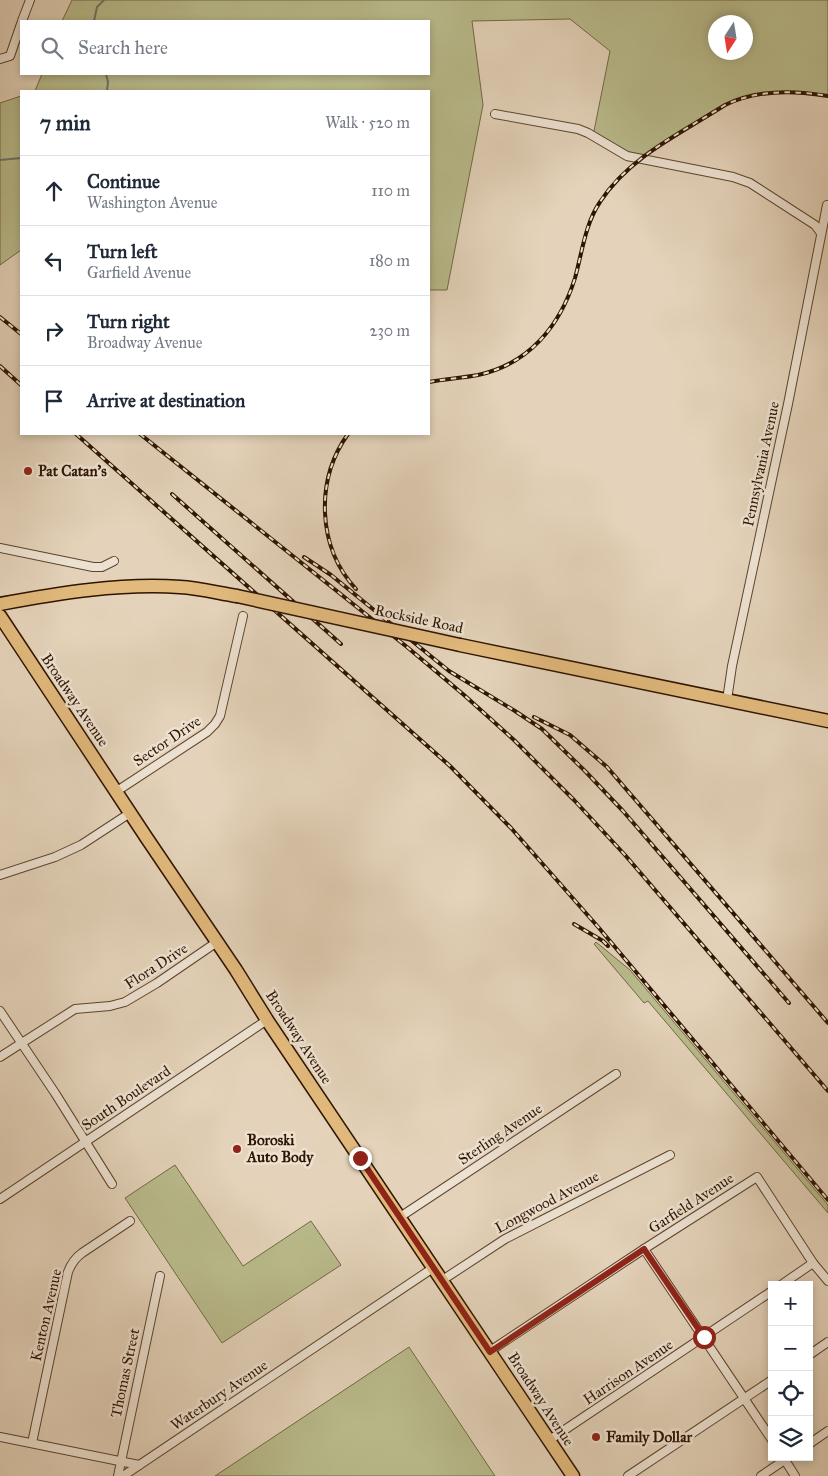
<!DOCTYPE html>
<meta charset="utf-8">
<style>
:root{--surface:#fff;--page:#f2f2f3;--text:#1f2937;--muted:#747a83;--line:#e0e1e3}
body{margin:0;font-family:"IM FELL Great Primer",serif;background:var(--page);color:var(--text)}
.controls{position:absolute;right:15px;bottom:15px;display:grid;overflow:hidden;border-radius:0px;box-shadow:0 2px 8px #0003}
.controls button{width:45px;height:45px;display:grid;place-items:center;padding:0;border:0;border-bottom:1px solid var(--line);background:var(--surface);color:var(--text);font:25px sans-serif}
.compass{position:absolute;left:708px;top:15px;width:45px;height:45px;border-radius:50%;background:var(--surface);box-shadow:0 2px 8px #0003;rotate:192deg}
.stop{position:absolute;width:15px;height:15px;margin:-11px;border:4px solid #8f2418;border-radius:50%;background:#fff}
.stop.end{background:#8f2418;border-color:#fff;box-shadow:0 1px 5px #0008}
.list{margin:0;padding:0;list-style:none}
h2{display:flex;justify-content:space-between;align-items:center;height:65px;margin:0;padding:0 20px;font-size:21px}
h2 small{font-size:16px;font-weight:400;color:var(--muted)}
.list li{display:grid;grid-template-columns:32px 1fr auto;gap:15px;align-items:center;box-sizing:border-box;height:70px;padding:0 20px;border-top:1px solid var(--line)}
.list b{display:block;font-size:19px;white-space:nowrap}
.list p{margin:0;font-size:16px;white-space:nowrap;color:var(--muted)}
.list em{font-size:16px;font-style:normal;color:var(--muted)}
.icon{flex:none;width:28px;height:28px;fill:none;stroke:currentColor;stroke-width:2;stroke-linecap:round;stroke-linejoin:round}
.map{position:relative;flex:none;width:828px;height:1476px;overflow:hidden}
.search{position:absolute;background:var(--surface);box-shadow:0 2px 8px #0003;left:20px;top:20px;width:410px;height:55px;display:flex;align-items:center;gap:12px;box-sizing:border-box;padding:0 18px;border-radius:0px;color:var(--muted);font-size:19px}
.panel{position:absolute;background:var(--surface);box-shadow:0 2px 8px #0003;left:20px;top:90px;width:410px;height:345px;border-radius:0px}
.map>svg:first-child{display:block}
.green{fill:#b9bb8c;stroke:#746846;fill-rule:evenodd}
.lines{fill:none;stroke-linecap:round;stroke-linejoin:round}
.stream{stroke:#6c766a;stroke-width:2}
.street-casing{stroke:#5c442e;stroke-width:10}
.primary-casing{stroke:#2f1400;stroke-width:15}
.street{stroke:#ede2d2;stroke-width:8}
.primary{stroke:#e2ba7d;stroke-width:12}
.rail-casing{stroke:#2f1400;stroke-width:4}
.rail{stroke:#ede2d2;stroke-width:2;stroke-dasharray:5.5;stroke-linecap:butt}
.primary-bridge-casing{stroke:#2f1400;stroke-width:15;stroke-linecap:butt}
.primary-bridge{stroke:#e2ba7d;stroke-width:12}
.route{stroke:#8f2418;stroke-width:6}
.poi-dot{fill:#8f2418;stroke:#ede2d2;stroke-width:2}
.labels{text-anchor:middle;stroke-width:5;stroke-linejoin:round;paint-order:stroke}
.street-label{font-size:15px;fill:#2f1400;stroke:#ede2d2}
.poi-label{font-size:15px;font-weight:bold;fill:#2f1400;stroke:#ede2d2;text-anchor:start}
</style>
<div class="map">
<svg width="828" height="1476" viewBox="0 0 828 1476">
<rect width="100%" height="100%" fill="#e4d3ba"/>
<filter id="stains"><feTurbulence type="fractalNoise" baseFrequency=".004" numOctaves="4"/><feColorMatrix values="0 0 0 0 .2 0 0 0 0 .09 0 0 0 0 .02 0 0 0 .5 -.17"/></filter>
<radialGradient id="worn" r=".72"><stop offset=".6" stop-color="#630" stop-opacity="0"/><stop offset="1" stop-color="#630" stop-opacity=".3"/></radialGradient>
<g class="green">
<path d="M72,0H828V96L782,93L746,96L736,100L642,158L627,156L593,136L610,51L570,19L472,21L483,105L447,290H429V91H35L42,74H429V21H62ZM716,22H746V52H716Z"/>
<polygon points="21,96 21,250 0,265 0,103"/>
<polygon points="596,942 630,970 828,1205 828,1213 648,1001 644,1003 594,944"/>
<polygon points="175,1165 243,1266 311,1221 341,1265 222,1343 125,1198"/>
<polygon points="409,1347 495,1476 215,1476"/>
</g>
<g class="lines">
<g class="stream">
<polyline points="94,21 97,7 104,0"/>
<polyline points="106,74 108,82 107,91"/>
<polyline points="0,160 21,158"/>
</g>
<defs>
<g id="street">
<polyline points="22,21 30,0"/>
<polyline points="0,59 10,56 21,24"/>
<polyline points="495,114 578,129 588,133 627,156 733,177 750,183 815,225 821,233"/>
<polyline points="0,548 93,567 102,567 114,561"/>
<polyline points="727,700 732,666 788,404 827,205"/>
<polyline points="117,791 207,732 215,724 220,716 243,616"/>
<polyline points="0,875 55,857 81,845 130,813"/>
<polyline points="0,1011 55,1093 112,1184"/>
<polyline points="0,1057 75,1009 110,1006 125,1002 157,983 217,942"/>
<polyline points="0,1199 267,1020"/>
<polyline points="400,1217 616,1074"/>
<polyline points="644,1249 772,1440"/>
<polyline points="441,1281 505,1239 670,1155"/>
<polyline points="781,1285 813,1263"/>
<polyline points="490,1351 644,1249 757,1177 813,1263 828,1281"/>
<polyline points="809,1355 828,1342"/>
<polyline points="0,1437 139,1465"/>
<polyline points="548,1441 772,1291"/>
<path d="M32,1443L68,1272C71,1264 75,1258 82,1253L130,1221"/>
<polyline points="809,1444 828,1431"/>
<polyline points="783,1457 795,1476"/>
<polyline points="118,1476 160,1276"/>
<polyline points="123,1476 433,1268"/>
<polyline points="628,1476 772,1380"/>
<polyline points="761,1476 789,1457"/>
</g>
<g id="primary">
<path d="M0,604C59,593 120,583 180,587C199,588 218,593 237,596"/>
<polyline points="0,616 146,837 236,970 267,1020 573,1476"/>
<polyline points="460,645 828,721"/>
</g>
</defs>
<use href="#street" class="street-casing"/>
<use href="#primary" class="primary-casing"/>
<use href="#street" class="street"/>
<use href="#primary" class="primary"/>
<defs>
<g id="rail">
<polyline points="0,317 21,334"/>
<polyline points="0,366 21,385"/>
<path d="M429,382C445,379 462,378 478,375C529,364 560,326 575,278C582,253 585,224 600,202C629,157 681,133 725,105C756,90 794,90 828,96"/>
<polyline points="76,434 450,766 511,828 599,928 828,1200"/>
<polyline points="140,434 407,647 464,695 514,740 574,800 625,855 828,1091"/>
<path d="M348,434C315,480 317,547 356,589"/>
<polyline points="172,494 341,644"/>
<polyline points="304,557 331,575 449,671 515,711 542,729 585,771 623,811 789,1003"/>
<polyline points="534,717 570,735 607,767 828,1023"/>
<polyline points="574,924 603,941 608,946"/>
</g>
</defs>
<use href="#rail" class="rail-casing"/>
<use href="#rail" class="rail"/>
<defs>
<polyline id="primary-bridge" points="237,596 460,645"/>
</defs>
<use href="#primary-bridge" class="primary-bridge-casing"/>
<use href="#primary-bridge" class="primary-bridge"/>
</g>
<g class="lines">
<polyline class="route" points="360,1158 490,1352 644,1249 704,1337"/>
</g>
<g class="poi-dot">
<circle cx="28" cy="471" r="5"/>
<circle cx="237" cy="1149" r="5"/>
<circle cx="596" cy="1437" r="5"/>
</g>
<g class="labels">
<g class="street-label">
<text transform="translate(761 464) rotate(-78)" y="5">Pennsylvania Avenue</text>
<text transform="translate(419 619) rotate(12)" y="5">Rockside Road</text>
<text transform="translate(75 700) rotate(56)" y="5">Broadway Avenue</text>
<text transform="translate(167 741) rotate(-34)" y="5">Sector Drive</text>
<text transform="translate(156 966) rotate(-33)" y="5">Flora Drive</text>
<text transform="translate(299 1037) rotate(57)" y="5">Broadway Avenue</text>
<text transform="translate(126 1098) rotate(-34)" y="5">South Boulevard</text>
<text transform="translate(500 1134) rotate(-34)" y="5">Sterling Avenue</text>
<text transform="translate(547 1202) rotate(-28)" y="5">Longwood Avenue</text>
<text transform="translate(691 1203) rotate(-33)" y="5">Garfield Avenue</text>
<text transform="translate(46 1315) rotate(-77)" y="5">Kenton Avenue</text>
<text transform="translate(628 1372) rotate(-34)" y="5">Harrison Avenue</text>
<text transform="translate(125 1373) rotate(-78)" y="5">Thomas Street</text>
<text transform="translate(219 1395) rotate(-34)" y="5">Waterbury Avenue</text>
<text transform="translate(541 1399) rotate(57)" y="5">Broadway Avenue</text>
</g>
<g class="poi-label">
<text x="38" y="476">Pat Catan's</text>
<text x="247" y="1145">Boroski<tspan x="247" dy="17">Auto Body</tspan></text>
<text x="606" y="1442">Family Dollar</text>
</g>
</g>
<rect width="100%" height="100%" filter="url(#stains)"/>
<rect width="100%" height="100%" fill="url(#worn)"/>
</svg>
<div class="controls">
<button>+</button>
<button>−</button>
<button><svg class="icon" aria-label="locate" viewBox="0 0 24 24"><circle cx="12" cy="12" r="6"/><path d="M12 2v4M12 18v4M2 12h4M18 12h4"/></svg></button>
<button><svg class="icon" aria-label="layers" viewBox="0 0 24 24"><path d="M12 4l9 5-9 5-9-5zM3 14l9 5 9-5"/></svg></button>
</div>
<svg class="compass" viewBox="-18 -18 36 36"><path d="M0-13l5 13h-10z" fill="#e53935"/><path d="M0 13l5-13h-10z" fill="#747a83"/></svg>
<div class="stop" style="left:704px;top:1337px"></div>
<div class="stop end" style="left:360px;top:1158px"></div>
<div class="search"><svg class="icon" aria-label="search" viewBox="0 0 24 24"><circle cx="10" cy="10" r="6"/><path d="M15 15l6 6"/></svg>Search here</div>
<section class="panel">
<h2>7 min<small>Walk · 520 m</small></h2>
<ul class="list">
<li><svg class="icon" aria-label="ahead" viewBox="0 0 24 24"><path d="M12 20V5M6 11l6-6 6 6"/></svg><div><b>Continue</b><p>Washington Avenue</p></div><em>110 m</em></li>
<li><svg class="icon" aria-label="left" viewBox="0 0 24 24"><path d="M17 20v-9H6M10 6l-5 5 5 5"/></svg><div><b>Turn left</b><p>Garfield Avenue</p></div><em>180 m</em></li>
<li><svg class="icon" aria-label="right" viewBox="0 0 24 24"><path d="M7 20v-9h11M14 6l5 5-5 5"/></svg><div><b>Turn right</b><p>Broadway Avenue</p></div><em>230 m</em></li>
<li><svg class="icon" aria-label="arrive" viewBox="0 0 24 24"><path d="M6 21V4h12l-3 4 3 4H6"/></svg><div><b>Arrive at destination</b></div></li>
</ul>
</section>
</div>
